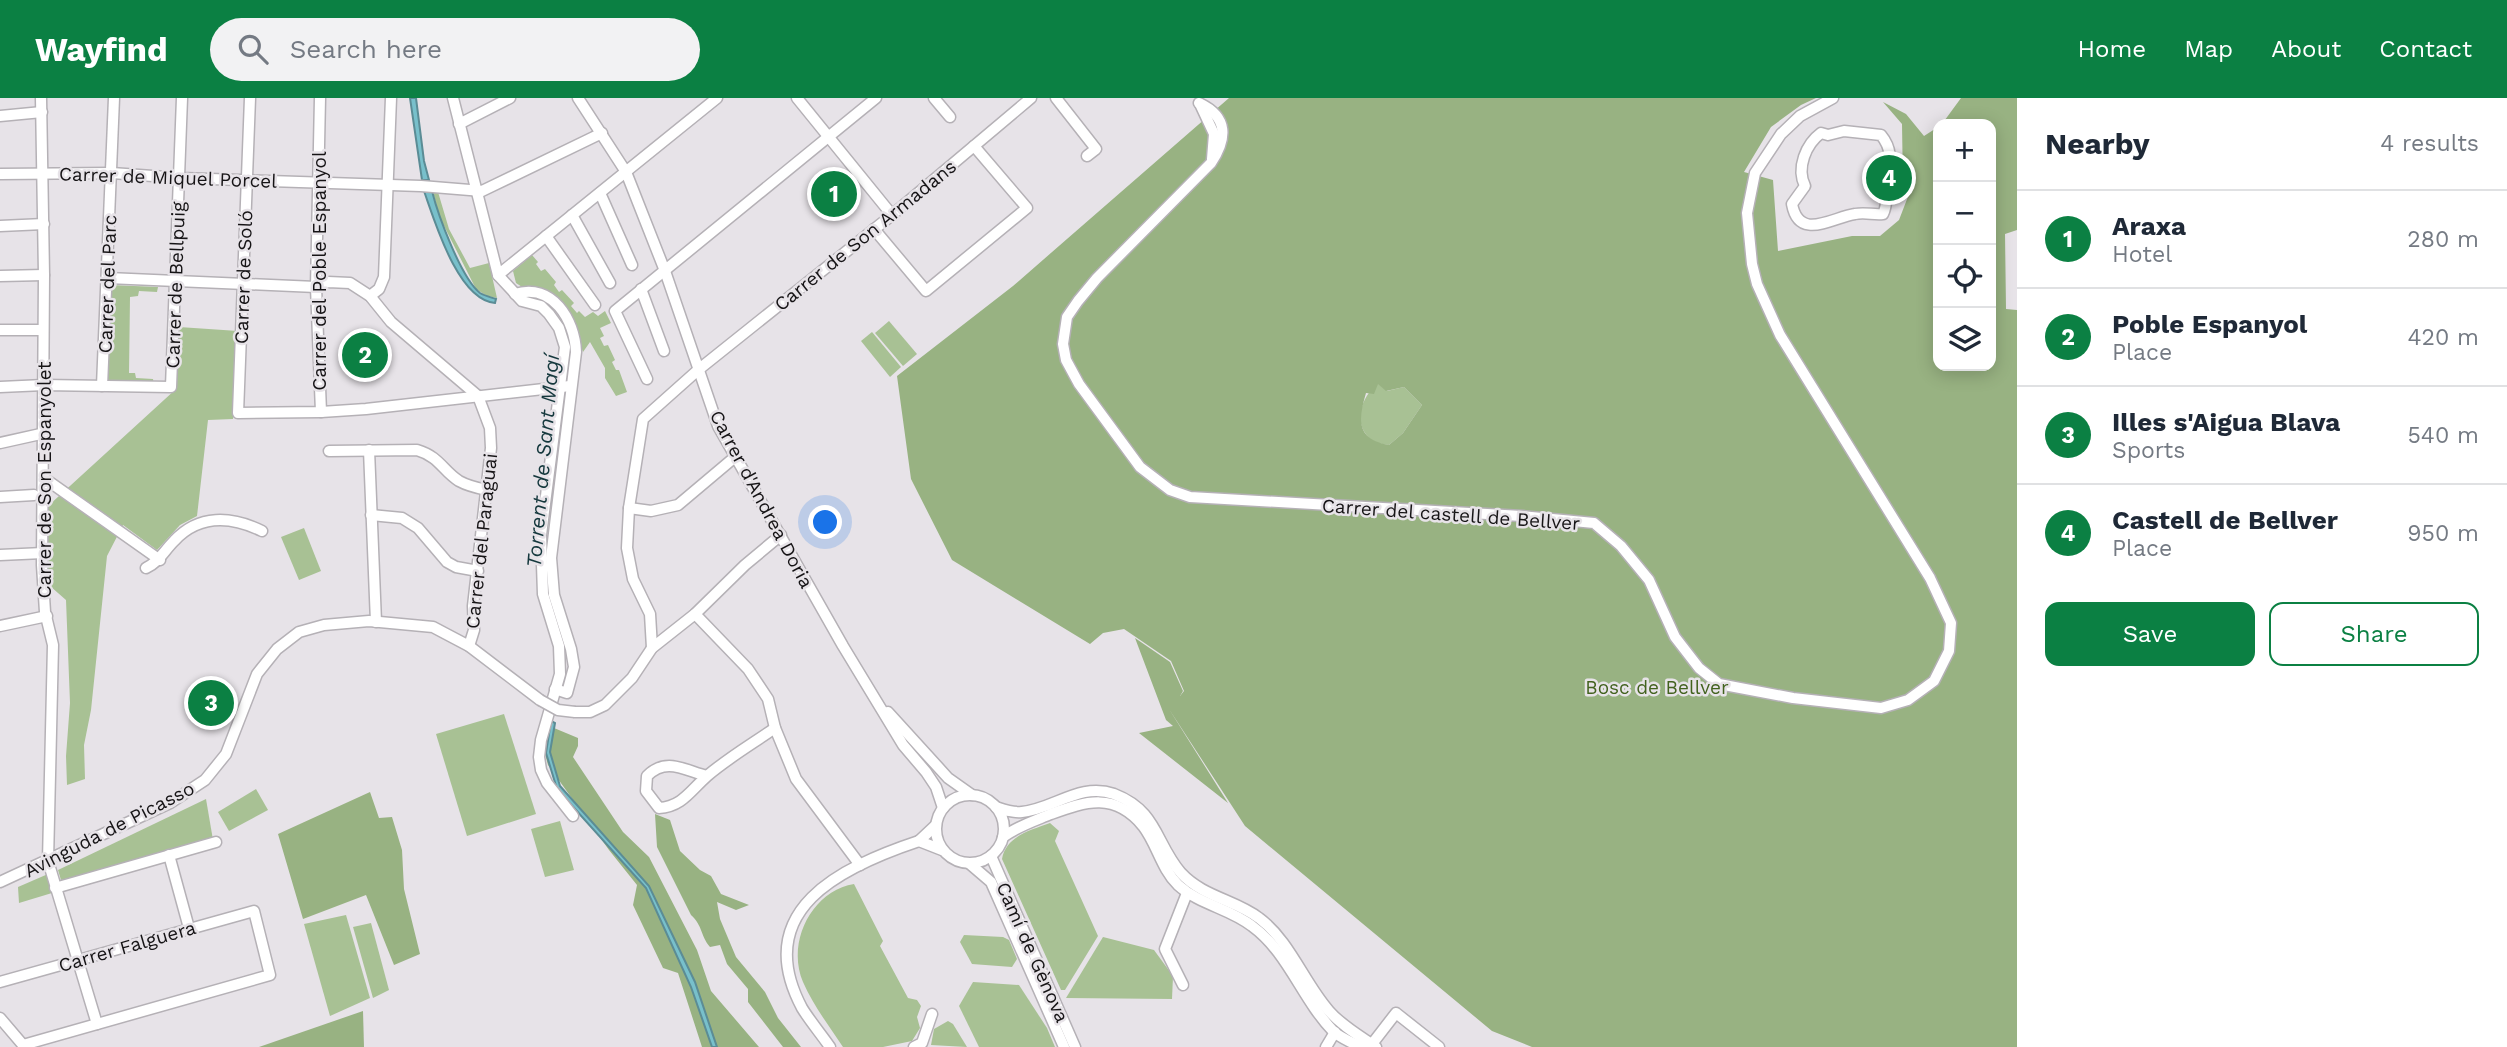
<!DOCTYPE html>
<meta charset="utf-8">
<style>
:root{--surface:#fff;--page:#f2f2f3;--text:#1f2937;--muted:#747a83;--line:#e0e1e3;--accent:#0b8043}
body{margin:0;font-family:"Work Sans",sans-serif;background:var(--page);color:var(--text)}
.controls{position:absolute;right:21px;top:21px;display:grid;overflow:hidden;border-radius:14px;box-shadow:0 4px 18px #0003}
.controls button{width:63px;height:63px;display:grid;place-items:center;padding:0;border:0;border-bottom:2px solid var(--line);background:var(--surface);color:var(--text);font:35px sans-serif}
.you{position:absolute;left:826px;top:425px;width:24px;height:24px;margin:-18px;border:5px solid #fff;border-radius:50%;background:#1a73e8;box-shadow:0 0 0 10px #1a73e833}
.badge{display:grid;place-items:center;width:46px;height:46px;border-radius:50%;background:var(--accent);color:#fff;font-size:23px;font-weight:700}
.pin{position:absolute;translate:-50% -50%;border:4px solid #fff;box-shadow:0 2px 7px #0006}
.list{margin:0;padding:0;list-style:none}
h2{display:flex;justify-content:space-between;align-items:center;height:91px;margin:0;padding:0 28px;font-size:30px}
h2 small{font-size:23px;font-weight:400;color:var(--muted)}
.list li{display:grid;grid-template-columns:46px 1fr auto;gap:21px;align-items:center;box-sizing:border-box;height:98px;padding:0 28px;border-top:2px solid var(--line)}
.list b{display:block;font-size:26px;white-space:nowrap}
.list p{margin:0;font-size:23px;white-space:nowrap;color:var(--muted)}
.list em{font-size:23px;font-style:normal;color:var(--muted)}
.actions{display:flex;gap:14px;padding:21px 28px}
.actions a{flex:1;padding:16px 0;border:2px solid var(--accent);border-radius:14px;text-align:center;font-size:24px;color:var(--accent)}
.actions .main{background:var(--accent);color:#fff}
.icon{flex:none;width:38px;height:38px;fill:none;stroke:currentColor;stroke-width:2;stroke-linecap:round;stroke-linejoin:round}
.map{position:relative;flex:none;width:2017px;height:949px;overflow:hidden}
header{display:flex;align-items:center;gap:42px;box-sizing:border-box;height:98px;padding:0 35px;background:var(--accent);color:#fff}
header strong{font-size:33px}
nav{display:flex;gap:38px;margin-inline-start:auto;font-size:24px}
.search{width:490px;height:63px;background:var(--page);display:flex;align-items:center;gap:18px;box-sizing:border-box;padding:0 24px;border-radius:38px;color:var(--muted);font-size:26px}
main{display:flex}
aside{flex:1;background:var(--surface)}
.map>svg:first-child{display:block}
.green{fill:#a8c194}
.forest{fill:#98b282;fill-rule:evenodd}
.water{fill:#78c0cb;stroke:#5b8c95;stroke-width:2}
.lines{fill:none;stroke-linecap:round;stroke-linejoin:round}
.stream{stroke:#5b8c95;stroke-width:2.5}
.minor-casing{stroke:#b5b1b6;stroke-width:13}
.minor{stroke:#fff;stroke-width:10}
.minor-bridge-casing{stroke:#b5b1b6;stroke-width:13;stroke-linecap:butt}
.minor-bridge{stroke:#fff;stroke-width:10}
.labels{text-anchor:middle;stroke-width:5;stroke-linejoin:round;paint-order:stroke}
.street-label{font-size:19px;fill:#161416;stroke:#e7e3e8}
.park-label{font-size:19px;fill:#42621e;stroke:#e7e3e8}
.water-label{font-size:21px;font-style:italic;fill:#15383d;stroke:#e7e3e8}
</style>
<header>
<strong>Wayfind</strong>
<div class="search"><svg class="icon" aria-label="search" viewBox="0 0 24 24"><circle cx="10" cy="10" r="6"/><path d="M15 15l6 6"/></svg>Search here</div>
<nav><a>Home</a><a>Map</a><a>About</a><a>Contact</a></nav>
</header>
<main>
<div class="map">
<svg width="2017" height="949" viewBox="0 0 2017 949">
<rect width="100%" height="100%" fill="#e7e3e8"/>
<g class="green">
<polygon points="433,94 438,94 449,131 470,170 489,165 497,200 487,198 476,191 440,120"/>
<polygon points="532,157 538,164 536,166 541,173 545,171 556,184 554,187 559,194 562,192 574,205 571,208 577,215 579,213 585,219 593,214 598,218 605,213 611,225 600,230 604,238 600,240 604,248 608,247 615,262 612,264 616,272 619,272 627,294 616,298 605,280 605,270 590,244 583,254 571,221 516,185 513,173"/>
<polygon points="110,187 158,189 157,194 139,193 138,198 130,199 129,275 135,275 136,280 153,281 154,287 105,286"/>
<polygon points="889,223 917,256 903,268 875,235"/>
<polygon points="179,229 238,233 233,321 208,322 197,418 180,427 157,452 123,427 107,458 91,612 84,647 85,681 67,687 66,658 70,605 66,502 50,488 46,476 47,409 176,291"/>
<polygon points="872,234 901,269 890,279 861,243"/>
<path d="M1378,285L1387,293L1404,289L1422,307L1403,335L1389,347C1384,346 1377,346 1373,343C1351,327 1361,299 1378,285Z"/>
<polygon points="304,430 321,473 299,482 281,439"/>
<polygon points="504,616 536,716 467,738 436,636"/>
<polygon points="256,691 268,712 229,733 218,714"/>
<polygon points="206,701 213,742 61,782 58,772"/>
<polygon points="560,723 574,772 545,779 531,731"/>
<path d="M1050,725L1059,733L1055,743L1098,838L1065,892H1061L1002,761C1006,738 1031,732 1050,725Z"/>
<polygon points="48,776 52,795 19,805 18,789"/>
<path d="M854,786L883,843L880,848L908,900L917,902L921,908L917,919L920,930L912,943L883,949H843C829,928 813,907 803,884C786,844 812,793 854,786Z"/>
<polygon points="346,817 370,900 330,918 304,826"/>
<polygon points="371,825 389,892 373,900 353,829"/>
<polygon points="964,837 1003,839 1009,842 1017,861 1012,869 972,866 960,844"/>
<polygon points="1103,839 1154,852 1173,878 1172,901 1066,900"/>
<polygon points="973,884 1019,887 1047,930 1055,949 979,949 959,908"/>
<polygon points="948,923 953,926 967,949 931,947 934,931"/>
</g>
<g class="forest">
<path d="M1229,0H1816L1801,7L1771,29L1744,74L1773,82L1778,153L1852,138H1880L1899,122L1909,96L1903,89L1902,26L1883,4L1906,16L1924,38L1938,29V268H1991V26H1942L1961,0H2017V132L2005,136L2006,211L2017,212V949H1532L1492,933L1245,728L1169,611L1228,705L1139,635L1173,628L1166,622L1135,540L1170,564L1183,593L1180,598L1184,593L1171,563L1124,531L1103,535L1090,546L952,462L911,381L897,278L1013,188ZM1378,286L1386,293L1404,289L1422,307L1403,335L1389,347C1356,341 1358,322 1366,295L1374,296Z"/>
<polygon points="554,630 578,640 578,648 573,659 623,734 649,759 697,852 711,893 759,949 702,949 678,875 663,870 633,807 637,787 609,752 548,667 544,652"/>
<polygon points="370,694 379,720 392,719 402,752 404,791 420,856 394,867 366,797 303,821 278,736"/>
<path d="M655,716L670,722L680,753L700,772L711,778L721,796L749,807L736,812L717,804L720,821L736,859L765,894L778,920L801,949H783L748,904V891L727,866L720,847L710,849C700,837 703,828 691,817L657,749Z"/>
<polygon points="363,913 364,949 259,949"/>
</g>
<g class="water">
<polygon points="410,0 416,0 424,63 429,82 422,82"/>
<path d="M424,93H432C438,117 461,180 480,195C485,198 490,199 496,201L495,205C458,202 435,124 424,93Z"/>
<polygon points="551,623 555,625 550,654 560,688 649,788 695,884 717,949 712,949 691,889 646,790 557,691 546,655"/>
</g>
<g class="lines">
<polyline class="stream" points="552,407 553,393"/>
<defs>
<g id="minor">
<polyline points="41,0 44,177 42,467 45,514 53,547 48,763 97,926"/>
<polyline points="250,0 238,315 321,314 366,311 570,288"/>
<polyline points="320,0 316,189 321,314"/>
<polyline points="453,0 498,177 522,203 541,208 549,216 559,230 565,249 541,437 543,496 559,548 560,576 541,642 539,659 541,672 547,685 573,718"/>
<polyline points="578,0 626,74 665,173 718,328 843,548 903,647 926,674 936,689 943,710"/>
<polyline points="797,0 892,117"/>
<polyline points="934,0 950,19"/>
<polyline points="1056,0 1096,51 1087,58"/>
<path d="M1199,5C1229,19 1227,41 1211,65L1097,180L1078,203L1067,219L1063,246L1066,262L1079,286L1140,369L1170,392L1190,399L1522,418L1594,425L1621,448L1649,482L1675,539L1699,570L1719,586L1793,600L1881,610L1908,602L1934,583L1949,553L1951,525L1930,480L1780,237L1757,186L1752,166L1747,115L1755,75L1781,36L1800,18L1833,0"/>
<polyline points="1200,6 1214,36 1212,61"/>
<polyline points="0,18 42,14"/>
<polyline points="459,26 510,0"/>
<path d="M1844,33L1881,37C1896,55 1888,72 1887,93C1886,102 1887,108 1883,116C1873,117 1865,114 1855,116C1833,119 1799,144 1792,106L1805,88C1796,70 1806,46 1821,35L1828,37Z"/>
<polyline points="0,76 112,75 180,80 421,88 482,93 602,35"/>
<polyline points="600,95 632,167"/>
<polyline points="572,117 610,185"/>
<polyline points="0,128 44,126"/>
<polyline points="874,131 926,193 1027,110 974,48"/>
<polyline points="546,138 595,207"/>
<polyline points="498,177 717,0"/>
<polyline points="0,178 44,177"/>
<polyline points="108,180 316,189 328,184 350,185 370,198 391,224 478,298 490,330 491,350 473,508 474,532 469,548"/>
<polyline points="641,191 664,253"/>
<path d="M515,196C552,184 575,222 576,254L551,460L554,497L571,551L574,569L567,595L555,591"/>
<polyline points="370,198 379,191 384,179 391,0"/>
<polyline points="0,232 43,232"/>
<polyline points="647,281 615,213 876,0"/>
<polyline points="102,288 114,0"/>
<polyline points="0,289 44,287 171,289 182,0"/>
<polyline points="0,345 45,335"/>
<polyline points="369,352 376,524"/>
<path d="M329,353L417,352C440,359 442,372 459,383C468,388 477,390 487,392"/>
<polyline points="44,380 160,462"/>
<polyline points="0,399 34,397"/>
<polyline points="629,410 651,413 678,407 735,359"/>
<polyline points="371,417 402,420 418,430 447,464 456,469 478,473"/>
<polyline points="0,457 43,455"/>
<path d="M146,470C159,464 164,453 174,443C199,416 231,418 262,433"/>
<polyline points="695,516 748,571 768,601 775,630 796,681 860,767"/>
<polyline points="0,528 47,518"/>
<polyline points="652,550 650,516 633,481 627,450 629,410 643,321 698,272 892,117 1031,0"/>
<polyline points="575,614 590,614 605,607 632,580 652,550 695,516 745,467 781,437"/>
<polyline points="888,614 948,680 972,697"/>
<path d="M707,678C684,672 666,659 647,678L646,693L659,710C682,709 691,692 707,678C728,660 752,646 775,630"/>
<circle cx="970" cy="731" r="34"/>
<path d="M996,709C1005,712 1013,715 1022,714C1054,711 1080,684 1114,696C1158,713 1155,745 1181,775C1203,799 1236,802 1259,820C1290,843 1304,885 1329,913C1342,928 1360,938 1376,949"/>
<polyline points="936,727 919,743 942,752"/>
<path d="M1003,739C1018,728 1034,723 1051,716C1086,703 1115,694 1143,728C1157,746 1161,770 1178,787C1200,807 1229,810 1252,828C1288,854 1302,901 1333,933C1340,940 1352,944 1360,949"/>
<polyline points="169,757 189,830"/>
<polyline points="991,758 1075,949"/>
<polyline points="970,766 991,784 1064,949"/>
<polyline points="0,784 170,705 205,682 226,656 257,576 277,551 299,534 324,527 369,523 433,529 469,548 540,602"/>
<polyline points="55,790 216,744"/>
<polyline points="0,884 254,813 270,877 23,947 0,920"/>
<polyline points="1183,887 1165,851 1187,795"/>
<polyline points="1366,946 1372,946 1396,915 1439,949"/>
<path d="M830,949C821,936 810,923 802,910C750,812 841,769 919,743"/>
<polyline points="914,949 922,945 932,916"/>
<polyline points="1326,949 1335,934"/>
</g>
</defs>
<use href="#minor" class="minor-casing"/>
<use href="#minor" class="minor"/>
<defs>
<polyline id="minor-bridge" points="540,602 558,612 575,614"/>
</defs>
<use href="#minor-bridge" class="minor-bridge-casing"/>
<use href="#minor-bridge" class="minor-bridge"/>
</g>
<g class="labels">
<g class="street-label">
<text transform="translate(168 79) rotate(2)" y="7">Carrer de Miquel Porcel</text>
<text transform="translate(865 137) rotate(-39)" y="7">Carrer de Son Armadans</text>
<text transform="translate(319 173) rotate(-90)" y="7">Carrer del Poble Espanyol</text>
<text transform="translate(243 179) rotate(-88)" y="7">Carrer de Soló</text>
<text transform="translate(107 186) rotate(-88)" y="7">Carrer del Parc</text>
<text transform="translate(175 187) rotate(-88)" y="7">Carrer de Bellpuig</text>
<text transform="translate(44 382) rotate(-90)" y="7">Carrer de Son Espanyolet</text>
<text transform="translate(762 401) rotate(62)" y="7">Carrer d'Andrea Doria</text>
<text transform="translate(1451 416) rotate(4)" y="7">Carrer del castell de Bellver</text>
<text transform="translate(481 443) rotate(-84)" y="7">Carrer del Paraguai</text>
<text transform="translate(109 731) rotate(-27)" y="7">Avinguda de Picasso</text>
<text transform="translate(127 848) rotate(-16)" y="7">Carrer Falguera</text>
<text transform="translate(1033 854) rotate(66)" y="7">Camí de Gènova</text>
</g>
<g class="park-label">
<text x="1657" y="596">Bosc de Bellver</text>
</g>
<g class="water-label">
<text transform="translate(543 363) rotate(-85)" y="7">Torrent de Sant Magí</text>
</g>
</g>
</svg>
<div class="controls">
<button>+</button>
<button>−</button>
<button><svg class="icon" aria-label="locate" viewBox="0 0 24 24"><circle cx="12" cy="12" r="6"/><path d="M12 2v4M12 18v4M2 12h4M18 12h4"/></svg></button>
<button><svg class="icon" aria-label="layers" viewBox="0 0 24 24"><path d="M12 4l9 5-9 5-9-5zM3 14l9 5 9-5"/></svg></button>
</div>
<div class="you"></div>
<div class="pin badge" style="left:834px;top:96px">1</div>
<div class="pin badge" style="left:365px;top:257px">2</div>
<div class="pin badge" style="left:211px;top:605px">3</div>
<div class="pin badge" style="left:1889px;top:80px">4</div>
</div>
<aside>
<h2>Nearby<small>4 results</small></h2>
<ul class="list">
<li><span class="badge">1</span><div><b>Araxa</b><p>Hotel</p></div><em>280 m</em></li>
<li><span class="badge">2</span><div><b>Poble Espanyol</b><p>Place</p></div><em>420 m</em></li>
<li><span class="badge">3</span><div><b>Illes s'Aigua Blava</b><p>Sports</p></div><em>540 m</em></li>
<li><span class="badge">4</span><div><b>Castell de Bellver</b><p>Place</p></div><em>950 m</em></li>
</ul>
<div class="actions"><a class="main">Save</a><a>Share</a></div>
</aside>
</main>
